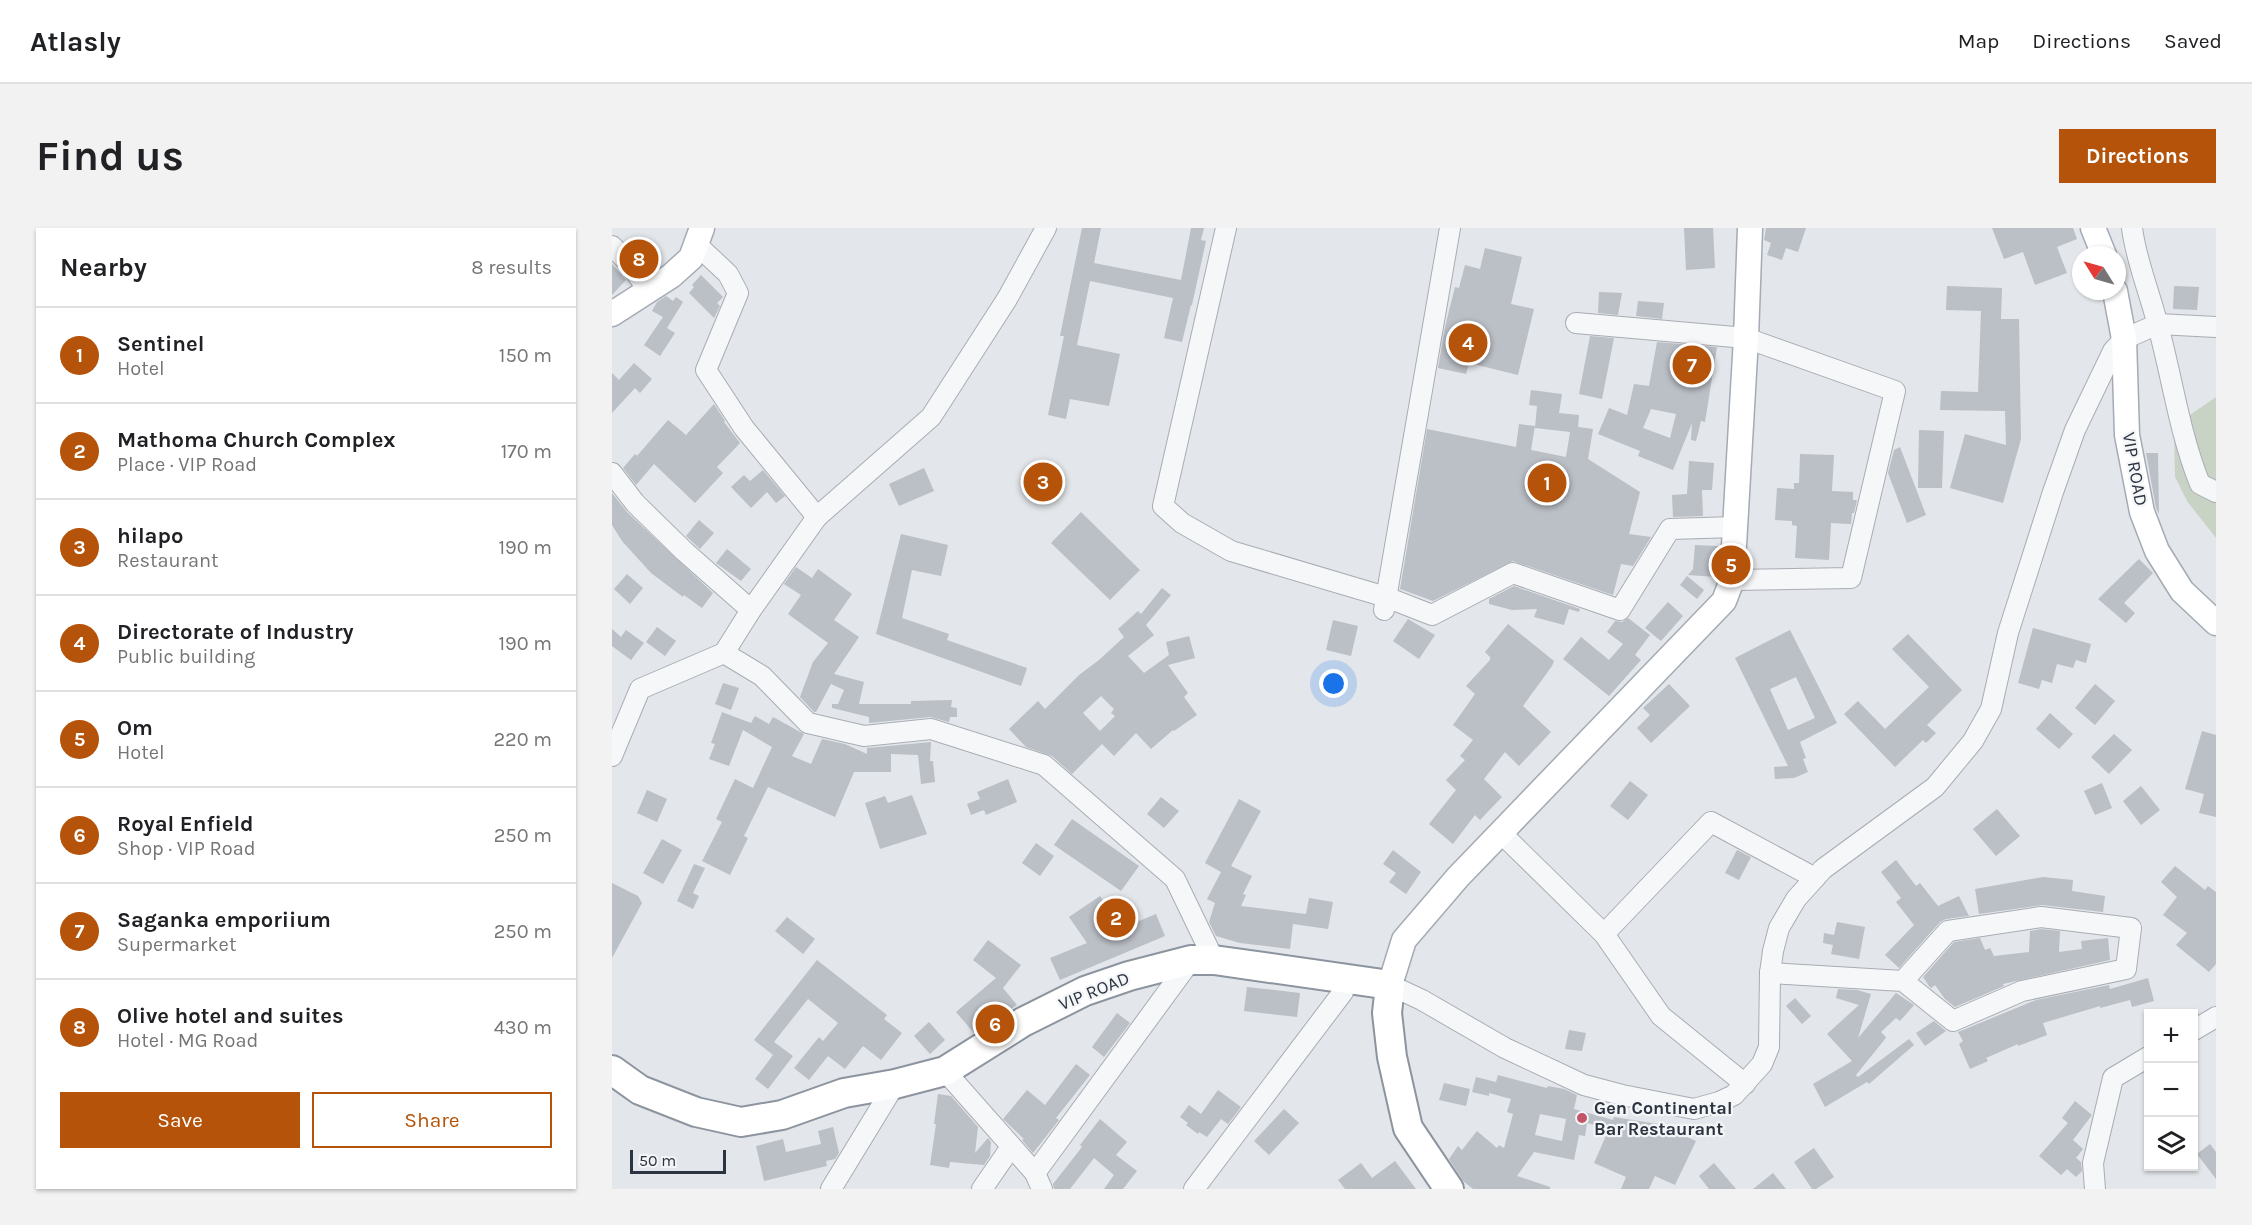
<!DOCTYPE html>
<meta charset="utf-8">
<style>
:root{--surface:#fff;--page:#f2f2f2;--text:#202124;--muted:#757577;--line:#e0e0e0;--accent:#b45309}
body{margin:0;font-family:Karla,sans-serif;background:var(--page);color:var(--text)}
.controls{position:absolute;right:18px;bottom:18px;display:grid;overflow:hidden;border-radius:0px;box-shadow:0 2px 4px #0004}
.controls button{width:54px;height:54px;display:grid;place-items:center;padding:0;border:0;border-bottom:2px solid var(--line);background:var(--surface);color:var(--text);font:30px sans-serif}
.compass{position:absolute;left:1460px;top:18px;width:54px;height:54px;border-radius:50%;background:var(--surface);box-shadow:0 2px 4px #0004;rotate:307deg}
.scale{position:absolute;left:18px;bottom:15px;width:96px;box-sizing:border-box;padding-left:6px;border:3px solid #2c3441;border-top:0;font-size:16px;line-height:21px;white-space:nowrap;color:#2c3441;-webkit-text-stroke:4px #f3f5f7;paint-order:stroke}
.you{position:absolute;left:722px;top:456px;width:21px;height:21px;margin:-15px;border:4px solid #fff;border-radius:50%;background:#1a73e8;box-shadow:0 0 0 9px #1a73e833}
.badge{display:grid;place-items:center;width:39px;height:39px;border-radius:50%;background:var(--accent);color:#fff;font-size:20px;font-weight:700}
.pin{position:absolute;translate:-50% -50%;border:3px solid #fff;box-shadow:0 2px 6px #0006}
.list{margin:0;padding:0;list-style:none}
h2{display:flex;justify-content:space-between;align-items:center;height:78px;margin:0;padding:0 24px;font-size:26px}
h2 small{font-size:20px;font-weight:400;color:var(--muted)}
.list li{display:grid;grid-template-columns:39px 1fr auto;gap:18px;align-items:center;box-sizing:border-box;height:96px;padding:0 24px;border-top:2px solid var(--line)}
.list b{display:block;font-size:22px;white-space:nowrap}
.list p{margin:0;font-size:20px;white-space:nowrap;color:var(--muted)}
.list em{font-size:20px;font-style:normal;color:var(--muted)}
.actions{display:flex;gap:12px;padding:18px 24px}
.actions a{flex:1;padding:14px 0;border:2px solid var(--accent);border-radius:0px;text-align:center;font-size:21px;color:var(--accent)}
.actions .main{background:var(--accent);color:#fff}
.icon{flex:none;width:33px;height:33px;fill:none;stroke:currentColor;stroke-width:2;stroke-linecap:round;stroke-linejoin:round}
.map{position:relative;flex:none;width:1604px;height:961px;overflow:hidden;border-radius:0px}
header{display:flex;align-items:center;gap:36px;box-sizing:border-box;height:84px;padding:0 30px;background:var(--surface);border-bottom:2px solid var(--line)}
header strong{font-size:28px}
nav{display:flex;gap:33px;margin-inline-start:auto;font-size:21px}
.intro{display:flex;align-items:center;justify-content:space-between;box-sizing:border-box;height:144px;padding:0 36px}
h1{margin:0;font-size:42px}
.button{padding:15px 27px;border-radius:0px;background:var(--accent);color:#fff;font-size:21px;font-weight:700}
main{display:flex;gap:36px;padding:0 36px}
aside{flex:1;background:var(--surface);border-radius:0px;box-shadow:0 2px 4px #0004}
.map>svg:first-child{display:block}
.green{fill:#c9d3c5}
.building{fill:#bbbfc6;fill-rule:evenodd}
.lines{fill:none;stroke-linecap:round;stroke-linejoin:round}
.minor-casing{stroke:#a8adb4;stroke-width:22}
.major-casing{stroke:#a4abb4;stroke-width:27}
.highway-casing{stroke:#8c949f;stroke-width:32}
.minor{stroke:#f6f7f8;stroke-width:20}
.major{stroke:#fff;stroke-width:24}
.highway{stroke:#fff;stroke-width:28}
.poi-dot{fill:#c25567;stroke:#f3f5f7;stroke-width:2}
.labels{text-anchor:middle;stroke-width:4.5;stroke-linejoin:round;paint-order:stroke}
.street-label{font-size:18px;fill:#2c3441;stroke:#f3f5f7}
.poi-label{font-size:18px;font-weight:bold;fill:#2c3441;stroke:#f3f5f7;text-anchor:start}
</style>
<header>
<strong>Atlasly</strong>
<nav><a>Map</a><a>Directions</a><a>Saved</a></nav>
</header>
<div class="intro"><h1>Find us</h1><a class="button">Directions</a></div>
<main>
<aside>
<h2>Nearby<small>8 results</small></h2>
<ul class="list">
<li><span class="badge">1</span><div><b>Sentinel</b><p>Hotel</p></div><em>150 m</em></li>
<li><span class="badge">2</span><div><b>Mathoma Church Complex</b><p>Place · VIP Road</p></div><em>170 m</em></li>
<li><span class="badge">3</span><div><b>hilapo</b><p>Restaurant</p></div><em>190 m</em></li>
<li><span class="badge">4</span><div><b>Directorate of Industry</b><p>Public building</p></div><em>190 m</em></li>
<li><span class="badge">5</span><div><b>Om</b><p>Hotel</p></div><em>220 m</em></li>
<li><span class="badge">6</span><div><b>Royal Enfield</b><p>Shop · VIP Road</p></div><em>250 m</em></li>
<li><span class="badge">7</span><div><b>Saganka emporiium</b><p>Supermarket</p></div><em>250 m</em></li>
<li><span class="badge">8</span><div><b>Olive hotel and suites</b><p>Hotel · MG Road</p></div><em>430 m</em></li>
</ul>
<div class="actions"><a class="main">Save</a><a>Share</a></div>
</aside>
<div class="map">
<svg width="1604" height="961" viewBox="0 0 1604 961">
<rect width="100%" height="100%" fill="#e3e6ea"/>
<polygon class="green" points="1604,169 1604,310 1575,273 1563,249 1562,198"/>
<g class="building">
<polygon points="470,0 489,0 482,35 569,52 579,0 592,0 589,12 594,13 580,77 579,77 570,114 552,110 561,70 478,53 465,117 508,126 497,178 458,171 454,191 436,187 452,108 448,108"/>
<polygon points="1072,0 1101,0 1103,40 1074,42"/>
<polygon points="1154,0 1194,0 1186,24 1174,20 1170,32 1155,27 1159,15 1152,12"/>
<polygon points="1380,0 1461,0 1465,11 1445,19 1455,45 1423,57 1411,24 1392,31"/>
<polygon points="873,20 910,29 899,76 922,81 906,147 857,135 854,146 826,140 833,99 843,59 847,60 853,37 868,41"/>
<polygon points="0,36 14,52 0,67"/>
<polygon points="89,47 111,69 105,75 108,78 102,90 77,65 82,59 80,57"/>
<polygon points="1335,58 1390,60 1389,91 1407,91 1409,211 1391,275 1338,260 1353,206 1394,217 1393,183 1328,182 1329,163 1366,164 1369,83 1334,82"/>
<polygon points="1562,58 1587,59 1585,82 1561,81"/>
<polygon points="987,64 1010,65 1006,87 986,85"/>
<polygon points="54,68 61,73 64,69 71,74 55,100 63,105 48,128 32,117 51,89 40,83 45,74"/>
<polygon points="1026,73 1052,75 1050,91 1024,88"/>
<polygon points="978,108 1002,110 990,171 967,166"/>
<path d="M1045,114L1105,119L1093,194L1089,193L1084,213L1079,212L1080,195L1061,242L1026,228L1028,223L986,206L997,180L1015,187L1022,156L1037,158ZM1039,181L1064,186L1058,210L1031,200Z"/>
<polygon points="22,135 40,151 28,165 23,160 0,185 0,145 7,152"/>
<polygon points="919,162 950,166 947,185 967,187 966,199 981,201 976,231 1028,264 1017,306 1039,309 1021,338 1009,336 1001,367 901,333 821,373 788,361 815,201 904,219 907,196 923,198 919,222 954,229 958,204 923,200 925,178 917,177"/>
<polygon points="102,176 113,193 112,194 128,215 105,239 111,245 83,275 42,236 24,257 11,240 23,226 25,228 56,192 74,207"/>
<polygon points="1307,202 1332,203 1330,260 1306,260"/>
<polygon points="1288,219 1314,287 1295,295 1276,245 1282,222"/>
<polygon points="1534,225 1546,225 1547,286 1544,280"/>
<polygon points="1188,226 1222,227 1220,263 1241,264 1241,272 1245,272 1242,285 1240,285 1239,296 1219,295 1217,332 1183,330 1185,298 1180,297 1180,293 1163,292 1165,260 1182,261 1182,255 1187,255"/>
<polygon points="1077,233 1102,235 1100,262 1090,262 1091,288 1061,289 1060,267 1075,266"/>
<polygon points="312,240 322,263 287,278 277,256"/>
<polygon points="151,242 173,268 164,275 155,264 139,280 119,259 132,247 138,253"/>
<polygon points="0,265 15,284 101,365 90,380 72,367 71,369 39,345 10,313 0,297"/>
<polygon points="469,284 528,342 498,372 439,315"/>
<polygon points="87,292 102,305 88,321 74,308"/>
<polygon points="289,306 336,317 329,348 300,342 290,390 337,406 335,412 415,440 409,458 264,406"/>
<polygon points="1083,317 1106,318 1104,349 1076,347 1081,341"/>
<polygon points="115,321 139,341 129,353 104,335"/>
<polygon points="1527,331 1541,345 1512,375 1523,385 1514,395 1486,371"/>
<polygon points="184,339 200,350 206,341 240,366 222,392 247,409 222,446 252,454 247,476 299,476 299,473 340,472 339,479 345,480 345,489 338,489 337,494 318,489 257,495 257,489 220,480 220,476 226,476 232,462 219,456 204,484 202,484 188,469 201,434 216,415 176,386 189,367 172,356"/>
<polygon points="15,346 31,360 18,376 2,361"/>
<polygon points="1075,348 1092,362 1085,371 1068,357"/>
<polygon points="902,358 968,381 967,384 957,381 952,397 922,389 925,381 900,382 877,376 877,371"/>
<path d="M550,360L559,367L534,397L542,407L516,428L532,445L557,427L554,414L577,408L583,430L556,437L576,465L572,469L585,487L562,503L561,502L539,521L524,505L502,528L490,516L460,546L440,528L414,519L397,501L426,473L433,481L467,447L487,432L512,409L506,401L526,383L529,386ZM489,468L502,481L499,485L503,488L488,503L471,485Z"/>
<polygon points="1056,374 1071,388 1049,413 1033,400"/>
<polygon points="1016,390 1038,407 1023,427 1029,432 997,468 951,431 969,409 997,432 1011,416 995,404 1003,393 1010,394"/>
<polygon points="796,391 823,407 807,431 781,413"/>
<polygon points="721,392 746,398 739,428 714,422"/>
<polygon points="896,396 942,433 940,438 911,478 939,504 907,538 893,524 872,551 890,569 868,592 863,587 841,616 817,596 844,562 834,552 853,532 848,528 861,512 841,497 863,466 854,458 878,432 878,429 873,424"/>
<polygon points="45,399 64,413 53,428 34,414"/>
<polygon points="1421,400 1479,416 1474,435 1464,432 1461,440 1445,436 1440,455 1430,452 1427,461 1406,455"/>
<polygon points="0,401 9,409 14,402 32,415 19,432 0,418"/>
<path d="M1178,402L1225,495L1188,514L1194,530L1191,531L1196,544L1182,550L1163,551L1162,539L1176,538L1123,430ZM1184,449L1203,490L1176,502L1158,461Z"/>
<polygon points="1296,406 1350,462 1315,497 1324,505 1314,515 1311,512 1283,539 1232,486 1246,473 1273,501 1317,459 1280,421"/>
<polygon points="111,455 127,460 119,482 103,476"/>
<polygon points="1057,456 1078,478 1039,515 1025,500 1038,487 1031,480"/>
<polygon points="1483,456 1503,473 1483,497 1463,480"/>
<polygon points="110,484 139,495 143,488 157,496 161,489 192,506 180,528 199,536 210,511 233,516 255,526 255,520 319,514 318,533 321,533 323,554 309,556 306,527 279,526 279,544 242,544 223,589 156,559 132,608 136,610 118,647 90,633 110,594 104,591 123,551 141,560 160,519 131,502 117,538 97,531 103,516 99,515"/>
<polygon points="1438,485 1461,506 1447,521 1424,501"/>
<polygon points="1590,503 1604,507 1604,589 1587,585 1592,566 1573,561"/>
<polygon points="1502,506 1520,522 1497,546 1479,529"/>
<polygon points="396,551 405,574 374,587 372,582 359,587 355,576 368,571 365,564"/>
<polygon points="1018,553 1036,567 1016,592 998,578"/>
<polygon points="1490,555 1500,580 1483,587 1472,563"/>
<polygon points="1529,558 1548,582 1529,597 1511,573"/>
<polygon points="35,562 55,571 45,594 25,585"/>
<polygon points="300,567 315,606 268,621 253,575 273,568 276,575"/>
<polygon points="549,569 567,583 552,600 535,586"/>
<polygon points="627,571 649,583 619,638 640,648 631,666 634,667 629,678 694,686 697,670 721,674 716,701 681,696 678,721 628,715 604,708 597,694 603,675 595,671 609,644 593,635"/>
<polygon points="1385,581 1408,608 1384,628 1361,601"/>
<polygon points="460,591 527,638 509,663 442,617"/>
<polygon points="50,611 70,622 51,656 31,645"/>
<polygon points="424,615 442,628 428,648 410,635"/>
<polygon points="781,622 809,644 794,666 777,654 784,645 771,636"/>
<polygon points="1125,622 1139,629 1127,652 1113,645"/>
<polygon points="1284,632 1304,658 1308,655 1326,678 1347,668 1357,688 1334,691 1328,694 1287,740 1273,727 1302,697 1284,674 1289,670 1269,644"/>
<polygon points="82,636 93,640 81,665 87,668 81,681 65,673"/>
<polygon points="1563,638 1593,662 1596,658 1604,664 1604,736 1597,744 1564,717 1575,705 1551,687 1565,669 1549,654"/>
<polygon points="1431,649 1461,652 1460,663 1493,668 1491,684 1430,677 1367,686 1363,661"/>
<polygon points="0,655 26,668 30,675 0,730"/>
<polygon points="488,668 510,700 544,686 553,708 448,752 438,730 475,715 457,689"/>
<polygon points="175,689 203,711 191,726 163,703"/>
<polygon points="1225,694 1253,699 1247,731 1219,726 1221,717 1211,715 1212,705 1222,707"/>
<polygon points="1429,701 1448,703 1447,724 1470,721 1469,713 1496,710 1498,732 1391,756 1392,758 1343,779 1333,771 1323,757 1319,760 1317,758 1311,749 1342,714 1368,710 1373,722 1378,720 1382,728 1417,724 1418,703"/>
<polygon points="376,712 409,737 391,760 405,777 362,805 344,784 384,750 361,732"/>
<polygon points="205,732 275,787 272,791 290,805 269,832 251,818 233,841 216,828 197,852 182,840 207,809 211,813 226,795 196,771 162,814 181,828 156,861 143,851 161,827 142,812"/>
<polygon points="1536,750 1542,773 1520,779 1518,772 1488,780 1488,778 1431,795 1435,807 1406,818 1406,816 1374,830 1376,833 1358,841 1347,816 1351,813 1346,804 1424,772 1497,757 1498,761"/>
<polygon points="635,759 688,765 685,789 632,783"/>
<polygon points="1226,761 1245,762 1259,766 1246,810 1284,765 1302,777 1288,793 1284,790 1269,804 1274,809 1273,811 1244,847 1246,849 1297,811 1302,817 1257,856 1255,854 1213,879 1201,856 1240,833 1215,806 1247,777 1224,770"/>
<polygon points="1183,770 1199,788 1190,796 1174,778"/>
<polygon points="505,785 518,795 492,829 480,819"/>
<polygon points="1322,793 1334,803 1313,818 1304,805"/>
<polygon points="317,794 333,812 318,826 302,808"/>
<polygon points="957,802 974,805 970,823 953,821"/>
<polygon points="464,836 478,847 444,890 447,892 421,925 410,912 412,911 391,891 415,862 433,877"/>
<path d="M886,847L935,860L936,858L952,861L965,867L962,881L1001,892L1002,889L1046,896L1084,913L1063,957L1043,948L1037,961H1009L1014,949L982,935L997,901L975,895L973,908L967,907L962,932L922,924L905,948L938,959V961H861L851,953L837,931L846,918L850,922L865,903L885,920L887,917L892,920L901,886L895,884L899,871L877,865V868L860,864L864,849L884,854ZM928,886L954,891L950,913L923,907Z"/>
<polygon points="832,855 858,861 854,878 827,872"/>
<polygon points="606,862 629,879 616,896 609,891 595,909 587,904 586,906 574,897 576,895 568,889 577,877 589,886"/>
<polygon points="326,866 339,868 366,899 363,925 376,910 379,914 378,928 372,937 338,934 337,940 318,937 324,896 322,896"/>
<polygon points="1463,873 1480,887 1461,912 1471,921 1464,930 1469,934 1470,943 1464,949 1455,941 1449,947 1427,928 1456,895 1450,890"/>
<polygon points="672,881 687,895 657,927 642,913"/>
<polygon points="488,891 515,914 504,927 525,943 511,961 492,961 502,947 482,930 458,961 442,961 441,956 470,919 468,917"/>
<polygon points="221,899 227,925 223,931 214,933 215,938 152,953 144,918 171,911 174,924 209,916 206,903"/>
<polygon points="1598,916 1604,924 1604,951 1585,926"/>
<polygon points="1202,920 1222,949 1204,961 1200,961 1182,934"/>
<polygon points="783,933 804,961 733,961 726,952 749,935 760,950"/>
<polygon points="1102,935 1124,961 1097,961 1087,948"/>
<polygon points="1161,945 1174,961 1141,961"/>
</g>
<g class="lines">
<defs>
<g id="minor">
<polyline points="434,0 395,71 319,189 205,289 139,382 112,425 150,448 196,495 252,508 319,501 432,537 563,651 602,732"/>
<polyline points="614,0 551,278 570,295 619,323 774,369 820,387 901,345 1008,382 1058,301 1123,299"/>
<path d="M1520,0C1524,32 1537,63 1545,94C1560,148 1567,204 1588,256L1604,264"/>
<polyline points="84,16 116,46 126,65 94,142 132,200 205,289"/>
<polyline points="0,18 16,34 37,63"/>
<polyline points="964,95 1134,110 1283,163 1239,350 1120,352"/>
<polyline points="0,245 23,275 72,323 139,382"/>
<polyline points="772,382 838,0"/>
<polyline points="0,528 28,461 112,425"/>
<polyline points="889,605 992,706 1049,788 1133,856"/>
<polyline points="992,706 1099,594 1203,650"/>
<polyline points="1158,745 1291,753 1341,793 1410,763 1514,741 1519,700 1429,689 1336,703 1291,753"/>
<polyline points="778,757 810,772 893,820 972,857 1010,867 1082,881 1107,874 1122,867 1150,836 1157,819 1158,745 1161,723 1167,700 1184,671 1211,641 1323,559 1361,513 1379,481 1396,405 1441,264 1463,202 1501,123 1512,111 1546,96 1604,99"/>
<polyline points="1582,802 1604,789"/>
<polyline points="333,843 423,945"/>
<polyline points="219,961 283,856"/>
<polyline points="370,961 399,919"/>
<polyline points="430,961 423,945 579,732"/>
<polyline points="582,961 731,764 735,750"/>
<polyline points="1483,961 1481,935 1501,850 1536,829"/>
</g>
<g id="major">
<polyline points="1481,0 1492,27"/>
<polyline points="1503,63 1512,111 1515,207 1530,284 1545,323 1570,363 1604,395"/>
<polyline points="0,86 59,48 79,30 90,0"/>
<polyline points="778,757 792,712 846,649 1112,373 1120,352 1134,110 1138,0"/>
</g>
<polyline id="highway" points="0,842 28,862 84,884 129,894 170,887 232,865 283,856 333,843 411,794 473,763 517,748 579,732 602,732 778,757 775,785 780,829 796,900 837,961"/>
</defs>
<use href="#minor" class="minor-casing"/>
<use href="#major" class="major-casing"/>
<use href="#highway" class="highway-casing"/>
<use href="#minor" class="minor"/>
<use href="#major" class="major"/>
<use href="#highway" class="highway"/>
</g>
<circle class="poi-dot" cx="970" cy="890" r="6"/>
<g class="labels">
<g class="street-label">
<text transform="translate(1523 241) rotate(80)" y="6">VIP ROAD</text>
<text transform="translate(482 763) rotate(-22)" y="6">VIP ROAD</text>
</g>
<g class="poi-label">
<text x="982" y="886">Gen Continental<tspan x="982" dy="21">Bar Restaurant</tspan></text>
</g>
</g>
</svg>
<div class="controls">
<button>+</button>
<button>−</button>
<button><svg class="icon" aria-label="layers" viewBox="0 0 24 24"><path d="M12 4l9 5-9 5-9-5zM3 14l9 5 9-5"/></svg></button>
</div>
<svg class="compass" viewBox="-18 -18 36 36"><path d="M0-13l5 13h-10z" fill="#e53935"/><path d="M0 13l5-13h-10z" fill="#757577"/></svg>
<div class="scale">50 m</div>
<div class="you"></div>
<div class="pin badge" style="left:935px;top:255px">1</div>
<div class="pin badge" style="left:504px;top:690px">2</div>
<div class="pin badge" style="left:431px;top:254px">3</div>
<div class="pin badge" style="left:856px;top:115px">4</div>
<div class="pin badge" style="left:1119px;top:337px">5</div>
<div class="pin badge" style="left:383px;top:796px">6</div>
<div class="pin badge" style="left:1080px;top:137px">7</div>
<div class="pin badge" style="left:27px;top:31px">8</div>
</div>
</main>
